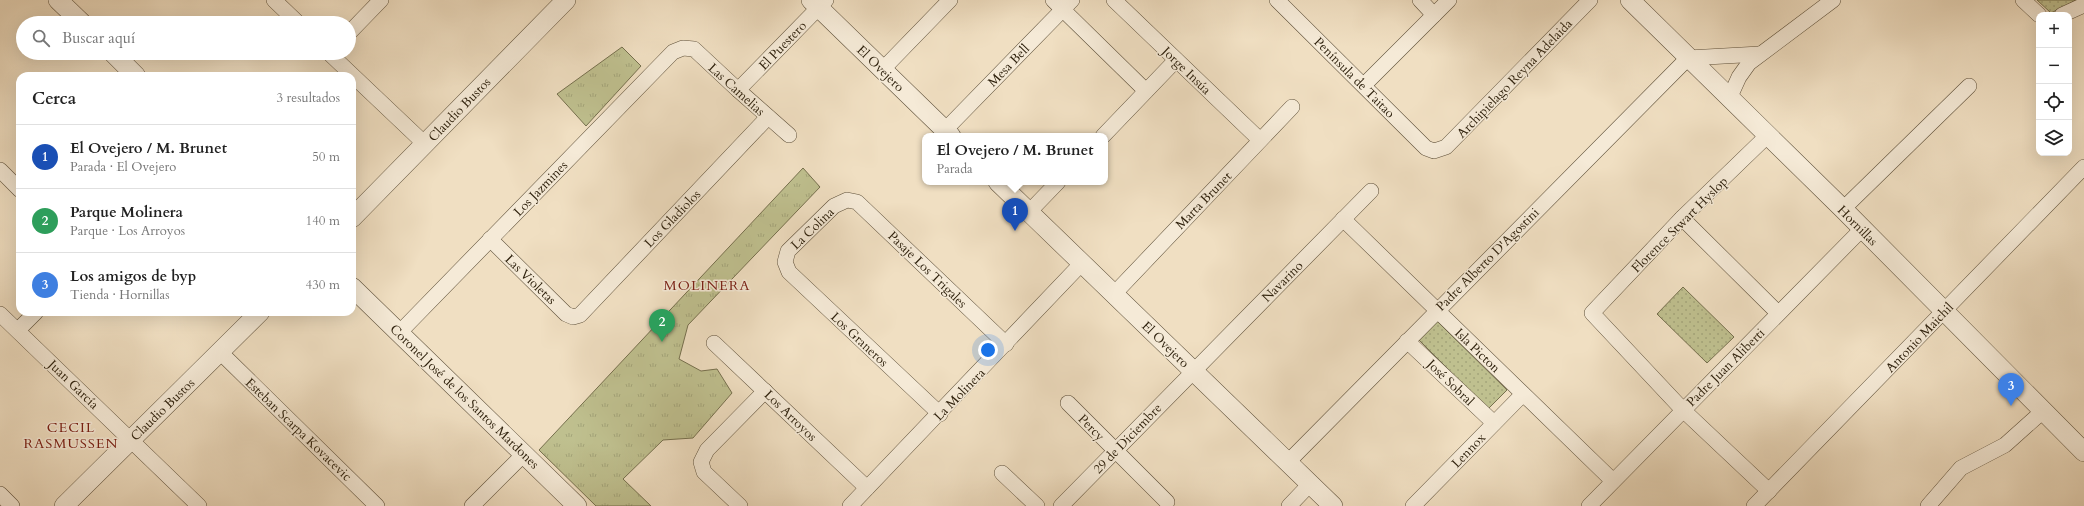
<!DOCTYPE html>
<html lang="es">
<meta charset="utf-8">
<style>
:root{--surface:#fff;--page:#f2f2f2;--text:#222;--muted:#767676;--line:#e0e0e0;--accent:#2563eb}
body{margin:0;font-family:Cardo,serif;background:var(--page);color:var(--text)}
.controls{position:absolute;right:12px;top:12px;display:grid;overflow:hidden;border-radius:8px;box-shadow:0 4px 16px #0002}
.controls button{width:36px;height:36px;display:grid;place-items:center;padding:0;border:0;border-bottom:1px solid var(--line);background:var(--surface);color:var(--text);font:20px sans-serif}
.you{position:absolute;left:988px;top:350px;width:14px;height:14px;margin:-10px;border:3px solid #fff;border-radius:50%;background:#1a73e8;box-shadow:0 0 0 6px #1a73e833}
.badge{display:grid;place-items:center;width:26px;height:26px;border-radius:50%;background:var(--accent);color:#fff;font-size:13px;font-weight:700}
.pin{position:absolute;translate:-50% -33px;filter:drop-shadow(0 1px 2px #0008)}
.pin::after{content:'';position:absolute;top:21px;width:14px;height:12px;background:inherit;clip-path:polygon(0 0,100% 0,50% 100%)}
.popup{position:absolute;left:922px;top:133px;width:186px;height:52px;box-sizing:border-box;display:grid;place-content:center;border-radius:8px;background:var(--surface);filter:drop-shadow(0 1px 3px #0005);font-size:13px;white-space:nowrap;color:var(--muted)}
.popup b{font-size:15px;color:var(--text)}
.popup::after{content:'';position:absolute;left:50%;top:100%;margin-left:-8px;border:8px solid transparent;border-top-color:var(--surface)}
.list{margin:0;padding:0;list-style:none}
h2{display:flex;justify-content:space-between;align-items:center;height:52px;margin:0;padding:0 16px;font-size:17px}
h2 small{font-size:13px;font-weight:400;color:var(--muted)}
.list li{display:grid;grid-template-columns:26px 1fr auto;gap:12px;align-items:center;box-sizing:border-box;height:64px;padding:0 16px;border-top:1px solid var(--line)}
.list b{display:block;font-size:15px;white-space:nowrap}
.list p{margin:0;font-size:13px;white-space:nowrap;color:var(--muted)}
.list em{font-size:13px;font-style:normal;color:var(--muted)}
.icon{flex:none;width:22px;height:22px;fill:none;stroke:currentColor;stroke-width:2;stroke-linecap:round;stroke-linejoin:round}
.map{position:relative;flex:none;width:2084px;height:506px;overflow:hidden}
.search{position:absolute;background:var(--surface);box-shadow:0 4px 16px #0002;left:16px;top:16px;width:340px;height:44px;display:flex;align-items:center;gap:10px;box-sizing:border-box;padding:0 14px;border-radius:22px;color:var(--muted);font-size:15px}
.panel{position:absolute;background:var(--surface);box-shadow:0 4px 16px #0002;left:16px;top:72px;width:340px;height:244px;border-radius:12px}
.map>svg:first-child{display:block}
.grass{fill:url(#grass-dots);stroke:#76704e}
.park{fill:url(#park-tufts);stroke:#76704e}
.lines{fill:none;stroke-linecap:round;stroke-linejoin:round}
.minor-casing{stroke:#5e503a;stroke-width:16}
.tertiary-casing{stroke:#5e503a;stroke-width:20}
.minor{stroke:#f5ead7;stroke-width:15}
.tertiary{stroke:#f5ead7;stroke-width:19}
.labels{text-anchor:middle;stroke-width:3;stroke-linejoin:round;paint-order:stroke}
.street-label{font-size:13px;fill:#2e210d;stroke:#f5ead7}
.neighbourhood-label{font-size:14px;letter-spacing:1px;fill:#7a1f14;stroke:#f5ead7}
</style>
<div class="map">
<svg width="2084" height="506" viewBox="0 0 2084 506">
<defs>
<pattern id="grass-dots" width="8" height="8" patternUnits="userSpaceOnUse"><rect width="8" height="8" fill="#bfc08f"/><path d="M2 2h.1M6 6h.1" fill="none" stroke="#a4a57a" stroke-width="1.8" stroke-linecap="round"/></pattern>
<pattern id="park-tufts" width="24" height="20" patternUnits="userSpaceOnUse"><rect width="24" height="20" fill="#bfc08f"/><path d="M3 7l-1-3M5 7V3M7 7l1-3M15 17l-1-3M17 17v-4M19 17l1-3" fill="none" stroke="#a4a57a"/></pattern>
</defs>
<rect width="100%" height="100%" fill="#f0dfc2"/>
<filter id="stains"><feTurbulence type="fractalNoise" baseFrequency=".005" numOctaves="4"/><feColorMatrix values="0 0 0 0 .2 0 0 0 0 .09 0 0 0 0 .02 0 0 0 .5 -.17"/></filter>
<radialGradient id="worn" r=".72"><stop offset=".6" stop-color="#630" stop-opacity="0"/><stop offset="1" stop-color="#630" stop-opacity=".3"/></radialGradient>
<g class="grass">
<polygon points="2037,0 2076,0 2051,13"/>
<polygon points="1683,287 1734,337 1707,363 1657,314"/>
<polygon points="1437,321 1507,390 1488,409 1418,339"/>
</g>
<g class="park">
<polygon points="622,47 641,66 586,126 557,94"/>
<polygon points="803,168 820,187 688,325 679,359 701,371 717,369 732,393 693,438 663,440 623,479 651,506 596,506 539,450"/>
</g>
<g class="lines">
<defs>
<g id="minor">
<polyline points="274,0 298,23"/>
<polyline points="1053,0 1146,91"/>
<polyline points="1114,0 1260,140"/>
<polyline points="1277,0 1426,148 1434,151 1446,147 1590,0"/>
<polyline points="1420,0 1434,15"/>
<polyline points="2023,0 2039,15"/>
<polyline points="2062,15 2084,5"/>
<polyline points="349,33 381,0"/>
<polyline points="329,53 425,144"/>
<polyline points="883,69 950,0"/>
<polyline points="1364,85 1449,0"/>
<polyline points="738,90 826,0"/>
<polyline points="1729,99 1739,77 1749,63 1833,0"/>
<polyline points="945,130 1072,0"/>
<polyline points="1103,136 1176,60"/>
<polyline points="1767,136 1682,218 1592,313 1683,410 1769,491"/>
<polyline points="0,170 20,190"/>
<polyline points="1843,209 1969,86"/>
<polyline points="1029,212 1058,182"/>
<polyline points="1682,218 1778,313"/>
<polyline points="1343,219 1613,481"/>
<polyline points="490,239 566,314 573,317 580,315 768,117"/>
<polyline points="1114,294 1292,107"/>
<polyline points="0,314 199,506"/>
<polyline points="18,330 36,312"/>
<polyline points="399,333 673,52 683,48 694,49 738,90 789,135"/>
<polyline points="1407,341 1494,423"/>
<polyline points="714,343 867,488"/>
<polyline points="220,352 377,506"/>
<polyline points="1068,403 1167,502"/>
<polyline points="940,414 789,272 785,262 788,251 834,206 847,200 857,202 1006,344"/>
<polyline points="1288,462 1688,58 1760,54"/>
<polyline points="1002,473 1037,506"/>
<polyline points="0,494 12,506"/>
<polyline points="472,506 524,454"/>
<polyline points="740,506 704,472 701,462 707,450 765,391"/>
<polyline points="850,506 1082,263"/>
<polyline points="1061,506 1371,191"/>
<polyline points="1289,506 1310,484"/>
<polyline points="1413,506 1523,394"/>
<polyline points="1589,506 1862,229"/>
<polyline points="1754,506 2084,167"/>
<polyline points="1928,506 1961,468 2005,445 2043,411"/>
</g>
<g id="tertiary">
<polyline points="58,0 82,23"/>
<polyline points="811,0 951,136"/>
<polyline points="1630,0 1843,209 2084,452"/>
<polyline points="113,53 136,76"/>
<polyline points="998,182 1333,506"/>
<polyline points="352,218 566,0"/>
<polyline points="352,287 577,506"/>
<polyline points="64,506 260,312"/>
</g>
</defs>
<use href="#minor" class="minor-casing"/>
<use href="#tertiary" class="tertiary-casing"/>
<use href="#minor" class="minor"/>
<use href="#tertiary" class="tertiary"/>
</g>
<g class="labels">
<g class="street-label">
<text transform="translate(782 45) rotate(-46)" y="5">El Puestero</text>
<text transform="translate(1008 65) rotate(-46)" y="5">Mesa Bell</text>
<text transform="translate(881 68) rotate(44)" y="5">El Ovejero</text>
<text transform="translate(1187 70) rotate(44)" y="5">Jorge Insúa</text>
<text transform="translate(1355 77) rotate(45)" y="5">Península de Taitao</text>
<text transform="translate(1514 78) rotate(-46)" y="5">Archipielago Reyna Adelaida</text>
<text transform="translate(737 89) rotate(42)" y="5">Las Camelias</text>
<text transform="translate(459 109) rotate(-46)" y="5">Claudio Bustos</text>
<text transform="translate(540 188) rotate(-46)" y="5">Los Jazmines</text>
<text transform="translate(1203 200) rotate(-46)" y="5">Marta Brunet</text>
<text transform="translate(672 218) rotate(-46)" y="5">Los Gladiolos</text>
<text transform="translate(1679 224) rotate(-45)" y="5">Florence Stwart Hyslop</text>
<text transform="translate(1858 225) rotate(45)" y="5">Hornillas</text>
<text transform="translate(812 228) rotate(-44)" y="5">La Colina</text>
<text transform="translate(1487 259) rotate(-45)" y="5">Padre Alberto D'Agostini</text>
<text transform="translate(928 269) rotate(44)" y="5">Pasaje Los Trigales</text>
<text transform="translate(531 279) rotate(44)" y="5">Las Violetas</text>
<text transform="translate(1282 281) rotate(-45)" y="5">Navarino</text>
<text transform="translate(1919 337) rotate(-46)" y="5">Antonio Maichil</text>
<text transform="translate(860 339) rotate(43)" y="5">Los Graneros</text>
<text transform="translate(1166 344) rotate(44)" y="5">El Ovejero</text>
<text transform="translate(1478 350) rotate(44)" y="5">Isla Picton</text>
<text transform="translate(1725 367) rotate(-45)" y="5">Padre Juan Aliberti</text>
<text transform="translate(1451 382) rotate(44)" y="5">José Sobral</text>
<text transform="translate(74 384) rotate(44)" y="5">Juan García</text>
<text transform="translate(959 394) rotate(-46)" y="5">La Molinera</text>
<text transform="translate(465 396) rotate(44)" y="5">Coronel José de los Santos Mardones</text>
<text transform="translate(162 409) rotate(-44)" y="5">Claudio Bustos</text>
<text transform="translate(791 415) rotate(44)" y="5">Los Arroyos</text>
<text transform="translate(1092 427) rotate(45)" y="5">Percy</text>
<text transform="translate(299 429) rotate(44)" y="5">Esteban Scarpa Kovacevic</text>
<text transform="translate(1127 438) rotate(-46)" y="5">29 de Diciembre</text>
<text transform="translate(1468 450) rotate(-46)" y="5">Lennox</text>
</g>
<g class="neighbourhood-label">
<text x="707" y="290">MOLINERA</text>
<text x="71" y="432">CECIL<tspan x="71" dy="16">RASMUSSEN</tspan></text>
</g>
</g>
<rect width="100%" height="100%" filter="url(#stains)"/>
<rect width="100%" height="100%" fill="url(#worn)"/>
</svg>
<div class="controls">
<button>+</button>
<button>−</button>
<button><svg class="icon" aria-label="locate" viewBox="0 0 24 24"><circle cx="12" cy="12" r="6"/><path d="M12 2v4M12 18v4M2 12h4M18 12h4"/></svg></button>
<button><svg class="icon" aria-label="layers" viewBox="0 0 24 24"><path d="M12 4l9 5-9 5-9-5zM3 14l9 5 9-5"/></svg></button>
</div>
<div class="you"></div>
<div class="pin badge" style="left:1015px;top:231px;background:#1a4fb4">1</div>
<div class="popup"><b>El Ovejero / M. Brunet</b>Parada</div>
<div class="pin badge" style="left:662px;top:342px;background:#2e9e5b">2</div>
<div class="pin badge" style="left:2011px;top:406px;background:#3f7fe0">3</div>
<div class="search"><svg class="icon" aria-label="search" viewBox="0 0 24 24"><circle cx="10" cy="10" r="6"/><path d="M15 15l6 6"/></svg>Buscar aquí</div>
<section class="panel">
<h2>Cerca<small>3 resultados</small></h2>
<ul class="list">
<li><span class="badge" style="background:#1a4fb4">1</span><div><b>El Ovejero / M. Brunet</b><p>Parada · El Ovejero</p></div><em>50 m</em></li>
<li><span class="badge" style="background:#2e9e5b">2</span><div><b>Parque Molinera</b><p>Parque · Los Arroyos</p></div><em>140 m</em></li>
<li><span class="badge" style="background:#3f7fe0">3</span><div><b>Los amigos de byp</b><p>Tienda · Hornillas</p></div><em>430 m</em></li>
</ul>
</section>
</div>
